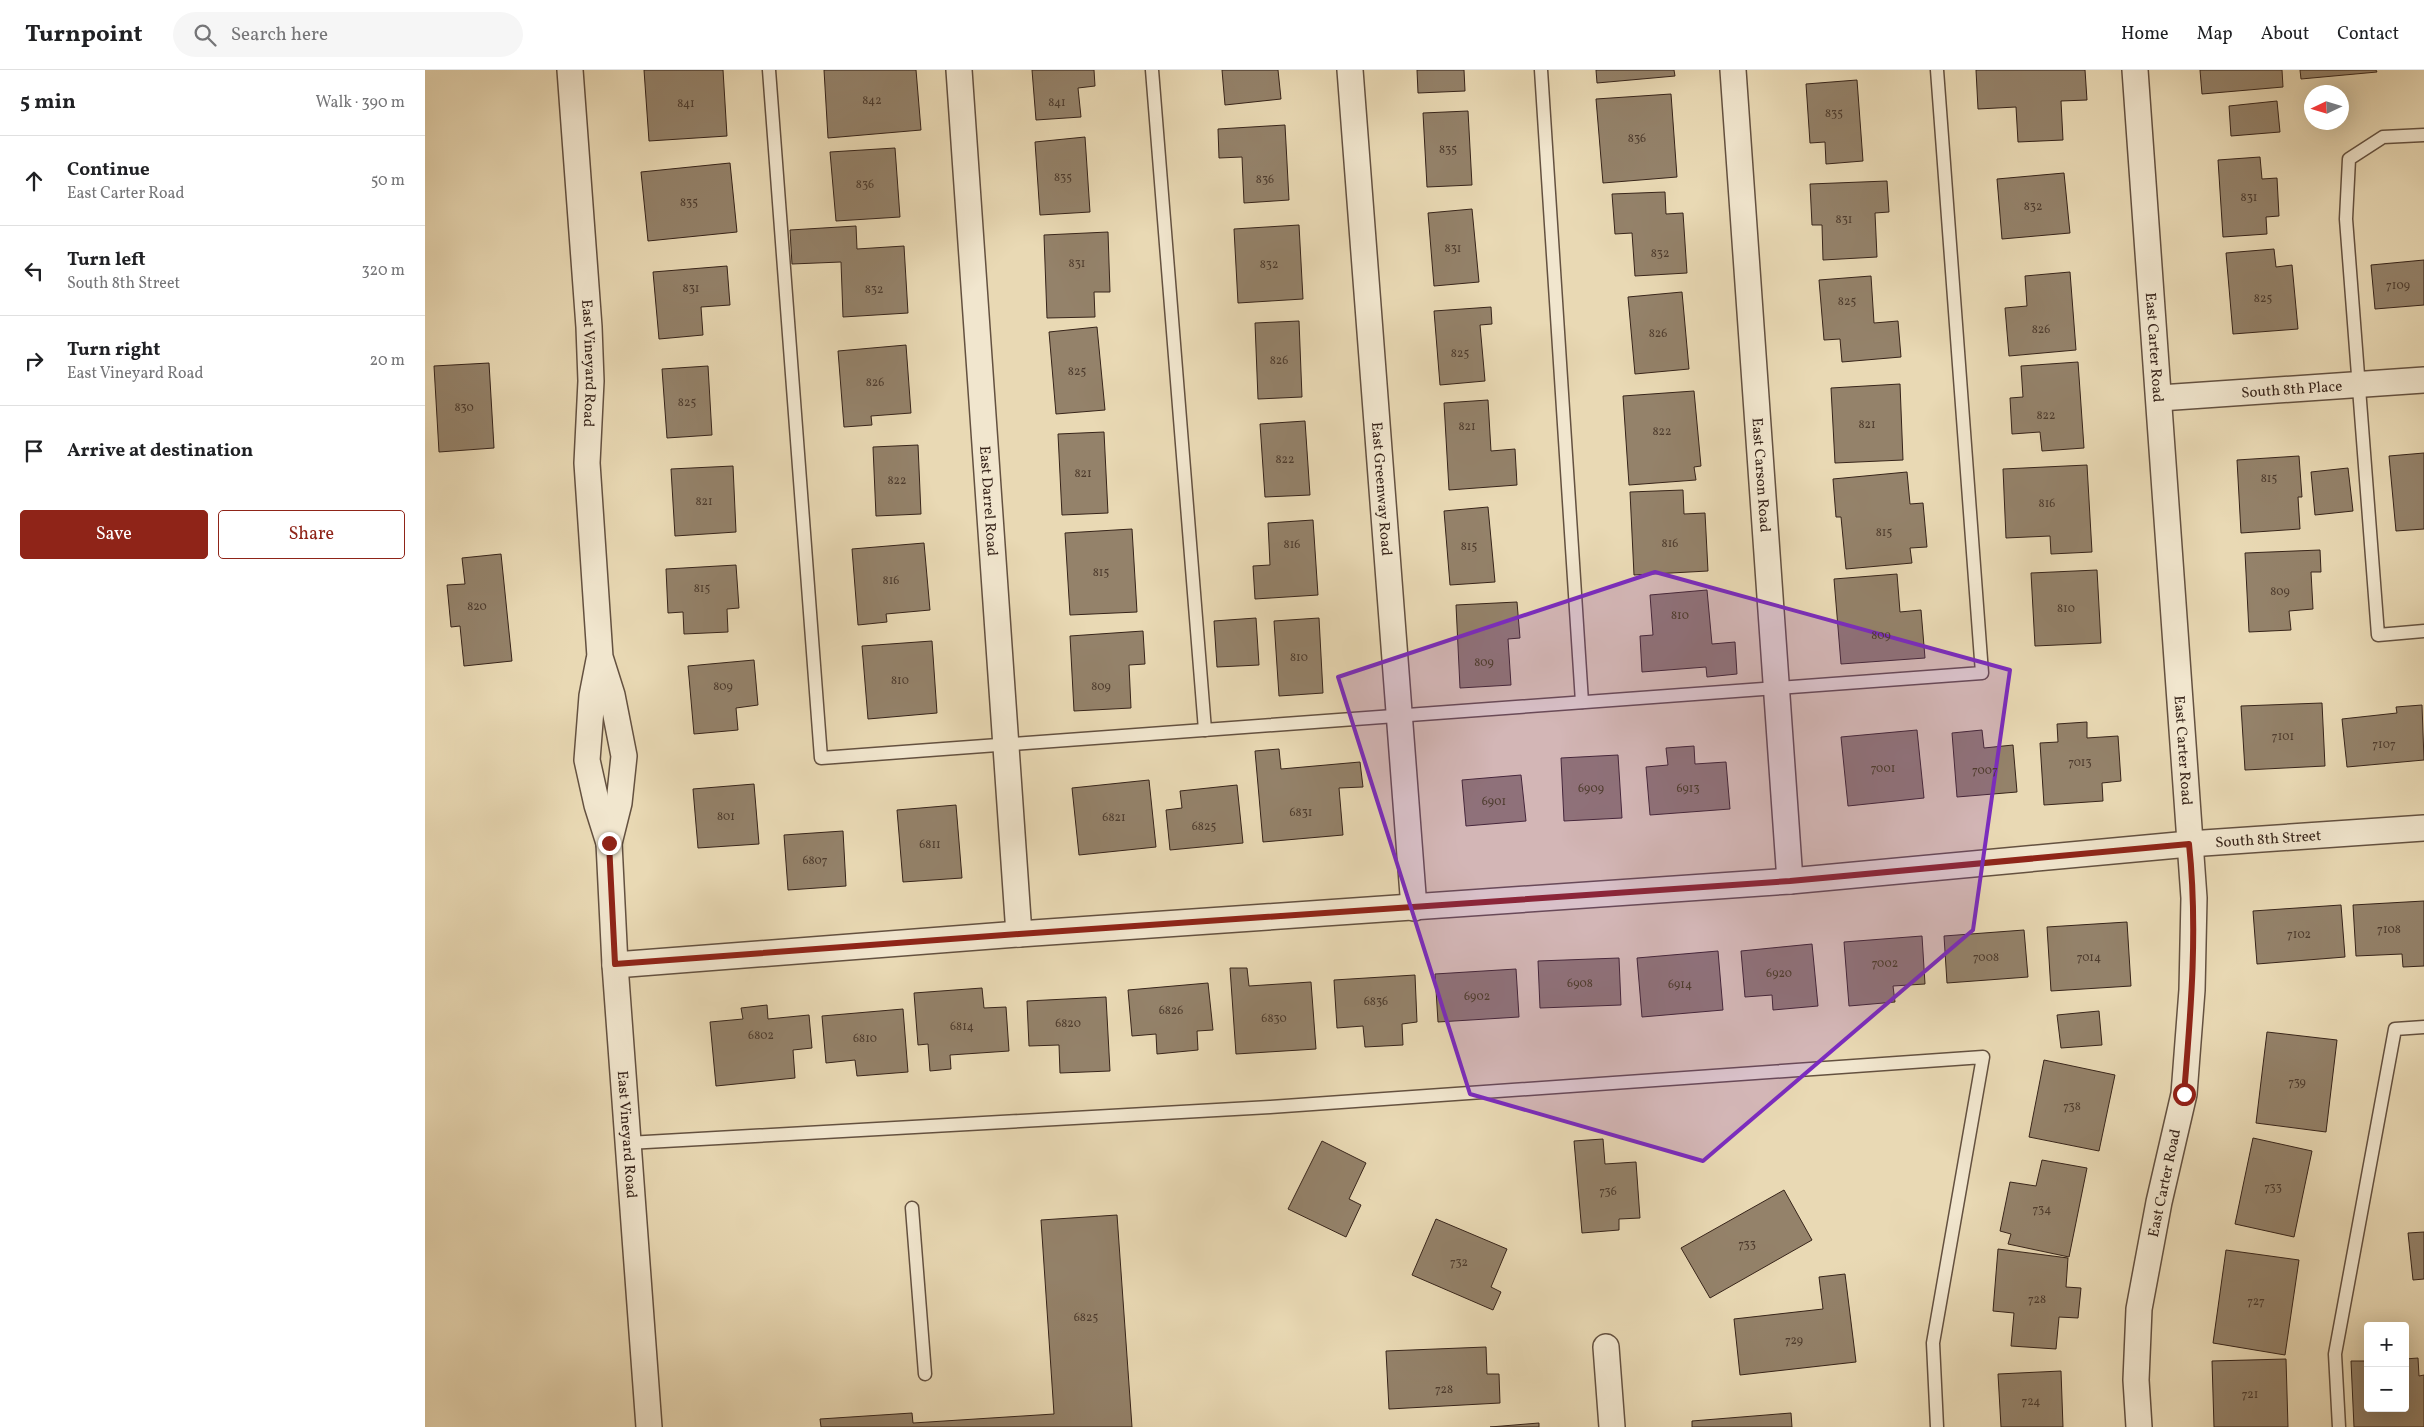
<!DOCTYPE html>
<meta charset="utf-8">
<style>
:root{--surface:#fff;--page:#f6f6f6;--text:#202124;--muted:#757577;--line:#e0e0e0;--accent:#8f2418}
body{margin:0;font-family:Vollkorn,serif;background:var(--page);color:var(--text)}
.controls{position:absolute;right:15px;bottom:15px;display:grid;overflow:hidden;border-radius:5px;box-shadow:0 5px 20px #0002}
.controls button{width:45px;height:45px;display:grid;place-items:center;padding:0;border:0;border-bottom:1px solid var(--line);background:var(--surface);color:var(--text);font:25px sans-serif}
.compass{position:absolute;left:1879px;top:15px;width:45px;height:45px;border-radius:50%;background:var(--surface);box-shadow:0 5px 20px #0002;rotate:266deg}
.stop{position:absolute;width:15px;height:15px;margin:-11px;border:4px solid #8f2418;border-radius:50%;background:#fff}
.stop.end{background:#8f2418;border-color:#fff;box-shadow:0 1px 5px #0008}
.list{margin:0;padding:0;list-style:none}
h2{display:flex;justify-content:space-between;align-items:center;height:65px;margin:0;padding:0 20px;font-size:21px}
h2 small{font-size:16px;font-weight:400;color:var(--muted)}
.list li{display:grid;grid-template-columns:32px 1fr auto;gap:15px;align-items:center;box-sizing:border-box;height:90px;padding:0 20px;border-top:1px solid var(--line)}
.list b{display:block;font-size:19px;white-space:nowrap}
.list p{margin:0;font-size:16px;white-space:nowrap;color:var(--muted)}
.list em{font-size:16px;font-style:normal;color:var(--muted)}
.actions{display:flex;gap:10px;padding:15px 20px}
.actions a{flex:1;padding:11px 0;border:1px solid var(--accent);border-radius:5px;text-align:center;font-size:18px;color:var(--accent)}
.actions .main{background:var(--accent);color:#fff}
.icon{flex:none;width:28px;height:28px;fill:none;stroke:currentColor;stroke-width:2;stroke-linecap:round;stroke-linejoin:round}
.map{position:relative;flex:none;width:1999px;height:1357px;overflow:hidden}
header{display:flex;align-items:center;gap:30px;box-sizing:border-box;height:70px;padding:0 25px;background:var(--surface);border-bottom:1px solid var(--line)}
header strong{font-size:24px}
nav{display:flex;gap:28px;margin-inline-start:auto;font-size:18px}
.search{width:350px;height:45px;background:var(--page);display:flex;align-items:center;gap:12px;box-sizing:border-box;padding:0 18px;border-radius:28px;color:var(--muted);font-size:19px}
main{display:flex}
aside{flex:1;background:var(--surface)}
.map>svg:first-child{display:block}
.building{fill:#94826a;stroke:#37241a}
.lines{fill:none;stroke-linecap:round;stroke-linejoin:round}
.lane-casing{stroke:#645140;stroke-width:15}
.street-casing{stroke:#645140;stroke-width:28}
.lane{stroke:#f1e6ce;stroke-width:12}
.street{stroke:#f1e6ce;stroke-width:25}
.route{stroke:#8f2418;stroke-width:6}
.marked{fill:#7b2cbf;fill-opacity:0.2;stroke:#7b2cbf;stroke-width:4;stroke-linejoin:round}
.labels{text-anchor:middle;stroke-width:4.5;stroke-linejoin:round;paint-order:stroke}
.number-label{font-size:12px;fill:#4e3c2e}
.street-label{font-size:15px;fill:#37241a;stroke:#f1e6ce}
</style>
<header>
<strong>Turnpoint</strong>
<div class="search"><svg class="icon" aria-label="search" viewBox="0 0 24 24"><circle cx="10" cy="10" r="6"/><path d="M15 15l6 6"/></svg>Search here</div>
<nav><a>Home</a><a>Map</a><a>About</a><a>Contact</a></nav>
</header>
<main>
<aside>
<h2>5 min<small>Walk · 390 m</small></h2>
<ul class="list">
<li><svg class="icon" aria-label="ahead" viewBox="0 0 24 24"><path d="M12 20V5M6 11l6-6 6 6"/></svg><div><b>Continue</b><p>East Carter Road</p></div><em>50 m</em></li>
<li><svg class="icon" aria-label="left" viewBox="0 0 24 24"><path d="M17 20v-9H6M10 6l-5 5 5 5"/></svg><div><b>Turn left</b><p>South 8th Street</p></div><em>320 m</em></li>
<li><svg class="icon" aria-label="right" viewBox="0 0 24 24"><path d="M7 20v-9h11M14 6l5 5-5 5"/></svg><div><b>Turn right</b><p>East Vineyard Road</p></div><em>20 m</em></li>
<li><svg class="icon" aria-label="arrive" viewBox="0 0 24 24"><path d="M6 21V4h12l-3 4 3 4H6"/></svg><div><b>Arrive at destination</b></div></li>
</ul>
<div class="actions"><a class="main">Save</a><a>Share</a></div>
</aside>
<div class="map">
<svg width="1999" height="1357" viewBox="0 0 1999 1357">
<rect width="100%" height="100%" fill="#e9d9b4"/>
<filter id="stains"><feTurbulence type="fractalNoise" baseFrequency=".004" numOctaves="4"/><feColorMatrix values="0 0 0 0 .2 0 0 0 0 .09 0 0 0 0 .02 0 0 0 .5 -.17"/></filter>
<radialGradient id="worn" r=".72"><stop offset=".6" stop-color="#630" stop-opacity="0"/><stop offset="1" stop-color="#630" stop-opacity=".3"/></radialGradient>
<g class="building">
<polygon points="219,0 298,0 302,66 224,71"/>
<polygon points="399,0 491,0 496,60 403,68"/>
<polygon points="607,0 669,0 670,16 653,18 656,47 611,50"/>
<polygon points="797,0 853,0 856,29 800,35"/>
<polygon points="992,0 1039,0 1040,21 993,23"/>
<polygon points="1171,0 1249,0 1250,6 1172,13"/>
<polygon points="1551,0 1660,0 1662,30 1636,31 1638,70 1593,72 1591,37 1553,39"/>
<polygon points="1775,0 1857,0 1858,17 1777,24"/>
<polygon points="1875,0 1951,0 1952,2 1876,9"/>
<polygon points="1432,10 1438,91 1401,94 1400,72 1385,73 1381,14"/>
<polygon points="1246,24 1252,107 1178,113 1171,29"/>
<polygon points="1852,31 1855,62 1806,66 1804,36"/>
<polygon points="1043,41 1047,115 1002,117 998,43"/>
<polygon points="860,55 864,130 819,133 817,87 794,88 793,59"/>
<polygon points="660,67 665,142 615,145 610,72"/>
<polygon points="470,78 475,147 411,151 405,82"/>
<polygon points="1835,87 1837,109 1852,108 1854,146 1841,147 1842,164 1798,167 1793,90"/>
<polygon points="305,93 312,162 223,171 216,102"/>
<polygon points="1639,103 1645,163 1577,169 1572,109"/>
<polygon points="1462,111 1464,142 1450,143 1452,187 1398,190 1397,155 1387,155 1385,114"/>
<polygon points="1240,122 1241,144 1258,143 1262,203 1210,206 1207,163 1190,164 1187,124"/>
<polygon points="1047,139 1054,212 1009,216 1003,143"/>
<polygon points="874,155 878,229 813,233 809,159"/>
<polygon points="431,156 432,179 479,176 483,243 418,247 416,192 367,194 365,160"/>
<polygon points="683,162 685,222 669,222 670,247 622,248 619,165"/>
<polygon points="1849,179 1851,197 1867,195 1873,259 1808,264 1801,183"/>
<polygon points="1999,190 1999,235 1950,239 1946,195"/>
<polygon points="302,196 305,235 276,237 278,265 234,269 228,202"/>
<polygon points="1645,202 1651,280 1584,286 1580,238 1602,236 1600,206"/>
<polygon points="1446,206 1449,253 1473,251 1476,287 1417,292 1415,269 1399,270 1394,210"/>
<polygon points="1257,222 1264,299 1210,304 1203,227"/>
<polygon points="1066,237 1067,254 1055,255 1060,311 1015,315 1009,241"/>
<polygon points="874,251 877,327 833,329 830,253"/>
<polygon points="672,257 680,340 631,344 624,262"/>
<polygon points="481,275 486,343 446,346 447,355 419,357 413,281"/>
<polygon points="1653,292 1659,378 1617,381 1615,362 1587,364 1585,328 1598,327 1596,296"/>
<polygon points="64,293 69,378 14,382 9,296"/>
<polygon points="283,296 287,365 242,368 237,299"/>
<polygon points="1475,314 1478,390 1410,393 1406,318"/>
<polygon points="1269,321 1276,396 1269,397 1271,410 1204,415 1198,326"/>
<polygon points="1063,330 1066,381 1090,379 1092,415 1024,420 1019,333"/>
<polygon points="880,351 885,425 840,427 835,354"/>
<polygon points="679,362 683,443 637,445 633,364"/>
<polygon points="493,375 496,444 451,446 448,377"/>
<polygon points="1999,383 1999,459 1971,461 1964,386"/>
<polygon points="1874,386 1877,427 1873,427 1875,459 1816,463 1812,390"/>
<polygon points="1662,395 1667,482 1626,484 1625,466 1581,468 1578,399"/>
<polygon points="308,396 311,462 250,466 246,399"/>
<polygon points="1923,398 1928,441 1890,445 1886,402"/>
<polygon points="1482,402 1485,434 1498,433 1502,477 1485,478 1487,493 1421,499 1416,447 1411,447 1408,409"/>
<polygon points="1258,420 1259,444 1280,443 1283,501 1209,505 1205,422"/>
<polygon points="1063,437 1070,512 1025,515 1019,441"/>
<polygon points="888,450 893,525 830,529 828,496 845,495 843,453"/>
<polygon points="707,459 712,542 645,545 640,463"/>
<polygon points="499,473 505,540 461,544 462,552 433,555 427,479"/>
<polygon points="1895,480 1896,502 1886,502 1888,539 1864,541 1866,560 1824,562 1820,483"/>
<polygon points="76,484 87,591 39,596 35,556 26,557 22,515 40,514 37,488"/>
<polygon points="311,495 314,538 302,539 303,562 259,564 258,542 243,543 241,499"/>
<polygon points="1672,500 1676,573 1610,576 1606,503"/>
<polygon points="1472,504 1475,542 1496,540 1500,588 1416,594 1409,509"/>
<polygon points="1282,520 1287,574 1310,572 1312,604 1282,607 1281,597 1217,602 1215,566 1228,565 1225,525"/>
<polygon points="1092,532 1095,568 1083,569 1086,615 1035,618 1031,535"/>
<polygon points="831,548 834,595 792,597 789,551"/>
<polygon points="894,548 898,623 854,626 849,551"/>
<polygon points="718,561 720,594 704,595 706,638 649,641 645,566"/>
<polygon points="507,571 512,643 443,649 437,576"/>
<polygon points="329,590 333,635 311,638 313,660 269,664 263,596"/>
<polygon points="1897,633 1900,696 1820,700 1816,636"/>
<polygon points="1997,635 1999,690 1922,697 1917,649 1972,643 1971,637"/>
<polygon points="1662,652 1662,668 1693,666 1696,711 1677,713 1678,731 1619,735 1615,673 1633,672 1632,654"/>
<polygon points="1492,660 1499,728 1423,736 1416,667"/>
<polygon points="1557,660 1559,678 1588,675 1592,722 1532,727 1527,663"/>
<polygon points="1269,676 1270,694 1301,692 1305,739 1225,745 1221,697 1243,695 1241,678"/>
<polygon points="854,679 856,699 935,692 938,717 914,718 918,765 838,772 830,681"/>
<polygon points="1193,685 1197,748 1139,751 1136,688"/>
<polygon points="1096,705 1101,751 1041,756 1037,710"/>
<polygon points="724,710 731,777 654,785 647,718"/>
<polygon points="329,714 334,774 273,778 268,719"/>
<polygon points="812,715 818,773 745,780 741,740 757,738 755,721"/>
<polygon points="531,735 537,808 478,812 472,740"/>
<polygon points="418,761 421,816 363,820 359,765"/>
<polygon points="1999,831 1999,896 1978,897 1977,884 1931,886 1928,835"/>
<polygon points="1916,835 1920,887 1832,894 1828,841"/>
<polygon points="1702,852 1706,916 1626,921 1622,857"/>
<polygon points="1599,860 1603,907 1522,913 1519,866"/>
<polygon points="1497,866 1500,914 1468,916 1470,932 1424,936 1419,872"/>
<polygon points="1387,874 1393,936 1348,940 1347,925 1320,927 1316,881"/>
<polygon points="1293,881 1298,940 1217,947 1212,888"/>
<polygon points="1194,888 1196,935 1115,938 1113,891"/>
<polygon points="805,898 822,898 824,916 886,912 891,979 811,984"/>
<polygon points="1091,899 1094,947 1013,952 1010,904"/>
<polygon points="990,905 992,952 977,954 978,975 940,977 938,956 912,958 909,910"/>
<polygon points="783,913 788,960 772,961 773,980 732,984 731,964 707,966 703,920"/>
<polygon points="557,918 559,938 581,937 584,981 525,985 526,999 505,1001 503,974 493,975 489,923"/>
<polygon points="681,927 685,1001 635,1003 634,975 604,976 602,931"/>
<polygon points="342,935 343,949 384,945 387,978 368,980 370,1008 291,1016 285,952 318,949 316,938"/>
<polygon points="478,939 483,1002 432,1006 430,990 401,993 397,946"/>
<polygon points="1674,941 1677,975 1636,978 1632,945"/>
<polygon points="1842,962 1912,970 1901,1062 1831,1053"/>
<polygon points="1619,990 1690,1005 1674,1081 1604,1067"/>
<polygon points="1828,1068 1887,1081 1869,1167 1810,1154"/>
<polygon points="1178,1069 1180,1094 1211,1092 1215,1148 1194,1149 1194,1160 1157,1163 1149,1071"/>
<polygon points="897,1071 941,1093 924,1129 936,1135 921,1167 863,1139"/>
<polygon points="1617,1090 1662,1098 1644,1187 1583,1174 1586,1164 1575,1161 1585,1112 1611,1116"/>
<polygon points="1359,1120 1387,1170 1285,1228 1256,1178"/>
<polygon points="692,1145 707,1357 396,1357 395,1349 487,1343 488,1353 629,1344 616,1150"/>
<polygon points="1011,1149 1082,1179 1066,1217 1076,1222 1068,1240 987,1205"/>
<polygon points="1999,1162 1999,1209 1988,1210 1983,1163"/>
<polygon points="1573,1179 1643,1188 1641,1217 1656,1218 1653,1248 1634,1247 1631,1279 1586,1276 1589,1243 1568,1241"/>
<polygon points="1801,1180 1874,1190 1860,1285 1788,1273"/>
<polygon points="1420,1204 1431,1292 1315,1305 1309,1249 1398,1239 1394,1207"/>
<polygon points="1061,1277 1062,1304 1074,1304 1075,1333 964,1339 961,1281"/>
<polygon points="1993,1288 1994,1306 1999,1305 1999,1357 1929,1357 1926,1291 1943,1291 1943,1338 1980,1338 1980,1289"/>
<polygon points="1861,1289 1863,1357 1789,1357 1787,1291"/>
<polygon points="1636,1301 1638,1357 1576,1357 1573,1304"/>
<polygon points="1366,1343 1367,1357 1267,1357 1267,1351"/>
<polygon points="1114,1353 1114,1357 1065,1357"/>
</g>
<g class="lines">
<defs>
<g id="lane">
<polyline points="344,0 396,688 1557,603 1512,0"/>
<polyline points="727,0 780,660"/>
<polyline points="1116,0 1157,632"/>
<polyline points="1999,65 1958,67 1924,89 1921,149 1953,565 1999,561"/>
<polyline points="203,1073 845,1037 1558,987 1508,1273 1512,1357"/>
<polyline points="487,1138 500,1304"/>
<polyline points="1914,1357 1910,1284 1970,959 1999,957"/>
</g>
<g id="street">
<path id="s1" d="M145,0L164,257L166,311L162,393L175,587L187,625L199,686L194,733L184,773"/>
<path id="s2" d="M534,0L594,864"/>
<path id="s3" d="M925,0L989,838"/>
<path id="s4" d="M1308,0L1365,811"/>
<path id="s5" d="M1710,0L1769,828L1767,920L1759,1024L1734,1132L1714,1239L1711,1310L1714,1357"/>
<path id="s6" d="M1735,328L1999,310"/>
<path id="s7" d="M174,590L167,626L162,690L172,735L184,773L190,895L224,1357"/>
<path id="s8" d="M190,895L594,864L1365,811L1764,774L1999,758"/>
<polyline points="1181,1277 1187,1357"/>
</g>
</defs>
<use href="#lane" class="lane-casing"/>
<use href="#street" class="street-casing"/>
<use href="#lane" class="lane"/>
<use href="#street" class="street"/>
</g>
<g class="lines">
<path class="route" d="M184,773L190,894L594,864L1365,811L1764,774C1773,858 1766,940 1759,1024"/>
</g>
<path class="marked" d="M1230,502L1585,600L1548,860L1278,1091L1045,1024L913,607Z"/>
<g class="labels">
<g class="number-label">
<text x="447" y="34">842</text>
<text x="632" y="36">841</text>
<text x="261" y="37">841</text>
<text x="1409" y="47">835</text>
<text x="1212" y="72">836</text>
<text x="1023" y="83">835</text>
<text x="638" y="111">835</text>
<text x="840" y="113">836</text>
<text x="440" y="118">836</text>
<text x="1824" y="131">831</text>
<text x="264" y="136">835</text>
<text x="1608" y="140">832</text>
<text x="1419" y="153">831</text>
<text x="1028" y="182">831</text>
<text x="1235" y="187">832</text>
<text x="652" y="197">831</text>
<text x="844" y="198">832</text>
<text x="1973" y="219">7109</text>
<text x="266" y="222">831</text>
<text x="449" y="223">832</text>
<text x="1838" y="232">825</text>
<text x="1422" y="235">825</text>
<text x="1616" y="263">826</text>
<text x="1233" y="267">826</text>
<text x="1035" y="287">825</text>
<text x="854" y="294">826</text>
<text x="652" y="305">825</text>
<text x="450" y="316">826</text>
<text x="262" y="336">825</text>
<text x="39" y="341">830</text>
<text x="1621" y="349">822</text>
<text x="1442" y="358">821</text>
<text x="1042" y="360">821</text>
<text x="1237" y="365">822</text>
<text x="860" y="393">822</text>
<text x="658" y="407">821</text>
<text x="1844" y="412">815</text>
<text x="472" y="414">822</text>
<text x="279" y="435">821</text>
<text x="1622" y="437">816</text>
<text x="1459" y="466">815</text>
<text x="1245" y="477">816</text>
<text x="867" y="478">816</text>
<text x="1044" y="480">815</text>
<text x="676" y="506">815</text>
<text x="466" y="514">816</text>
<text x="277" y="522">815</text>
<text x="1855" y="525">809</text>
<text x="52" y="540">820</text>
<text x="1641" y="542">810</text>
<text x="1255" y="549">810</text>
<text x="1456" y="569">809</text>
<text x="874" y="591">810</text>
<text x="1059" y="596">809</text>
<text x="475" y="614">810</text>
<text x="298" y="620">809</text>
<text x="676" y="620">809</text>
<text x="1858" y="670">7101</text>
<text x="1959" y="678">7107</text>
<text x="1655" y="696">7013</text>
<text x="1458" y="702">7001</text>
<text x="1560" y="704">7007</text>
<text x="1166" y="722">6909</text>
<text x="1263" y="722">6913</text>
<text x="1069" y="735">6901</text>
<text x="876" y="746">6831</text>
<text x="301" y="750">801</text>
<text x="689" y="751">6821</text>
<text x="779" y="760">6825</text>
<text x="505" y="778">6811</text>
<text x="390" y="794">6807</text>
<text x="1964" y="863">7108</text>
<text x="1874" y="868">7102</text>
<text x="1561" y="891">7008</text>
<text x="1664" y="891">7014</text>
<text x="1460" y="897">7002</text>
<text x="1354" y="907">6920</text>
<text x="1155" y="917">6908</text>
<text x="1255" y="918">6914</text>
<text x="1052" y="930">6902</text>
<text x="951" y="935">6836</text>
<text x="746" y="944">6826</text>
<text x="849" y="952">6830</text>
<text x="643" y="957">6820</text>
<text x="537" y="960">6814</text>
<text x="336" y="969">6802</text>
<text x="440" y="972">6810</text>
<text x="1872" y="1016">739</text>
<text x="1647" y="1040">738</text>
<text x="1848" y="1121">733</text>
<text x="1183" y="1125">736</text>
<text x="1617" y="1143">734</text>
<text x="1322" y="1178">733</text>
<text x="1034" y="1196">732</text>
<text x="1612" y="1233">728</text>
<text x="1831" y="1235">727</text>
<text x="661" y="1251">6825</text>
<text x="1369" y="1274">729</text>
<text x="1019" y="1323">728</text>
<text x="1825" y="1328">721</text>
<text x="1606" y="1335">724</text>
</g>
<g class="street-label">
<text dy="5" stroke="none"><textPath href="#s5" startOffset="278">East Carter Road</textPath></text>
<text dy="5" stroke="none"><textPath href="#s1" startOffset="294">East Vineyard Road</textPath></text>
<text dy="5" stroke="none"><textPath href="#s6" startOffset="132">South 8th Place</textPath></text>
<text dy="5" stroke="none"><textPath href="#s4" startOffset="406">East Carson Road</textPath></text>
<text dy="5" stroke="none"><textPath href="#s3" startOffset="420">East Greenway Road</textPath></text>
<text dy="5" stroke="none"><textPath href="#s2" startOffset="432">East Darrel Road</textPath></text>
<text dy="5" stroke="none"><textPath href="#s5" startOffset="682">East Carter Road</textPath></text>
<text dy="5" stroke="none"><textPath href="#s8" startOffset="1658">South 8th Street</textPath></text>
<text dy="5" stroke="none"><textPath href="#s7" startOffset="479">East Vineyard Road</textPath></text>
<text transform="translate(1739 1113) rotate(-78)" y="5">East Carter Road</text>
</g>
</g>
<rect width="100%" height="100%" filter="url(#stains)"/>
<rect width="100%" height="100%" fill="url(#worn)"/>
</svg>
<div class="controls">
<button>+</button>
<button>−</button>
</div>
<svg class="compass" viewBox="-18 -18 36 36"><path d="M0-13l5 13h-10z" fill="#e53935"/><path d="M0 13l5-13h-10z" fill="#757577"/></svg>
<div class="stop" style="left:1759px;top:1024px"></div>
<div class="stop end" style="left:184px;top:773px"></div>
</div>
</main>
